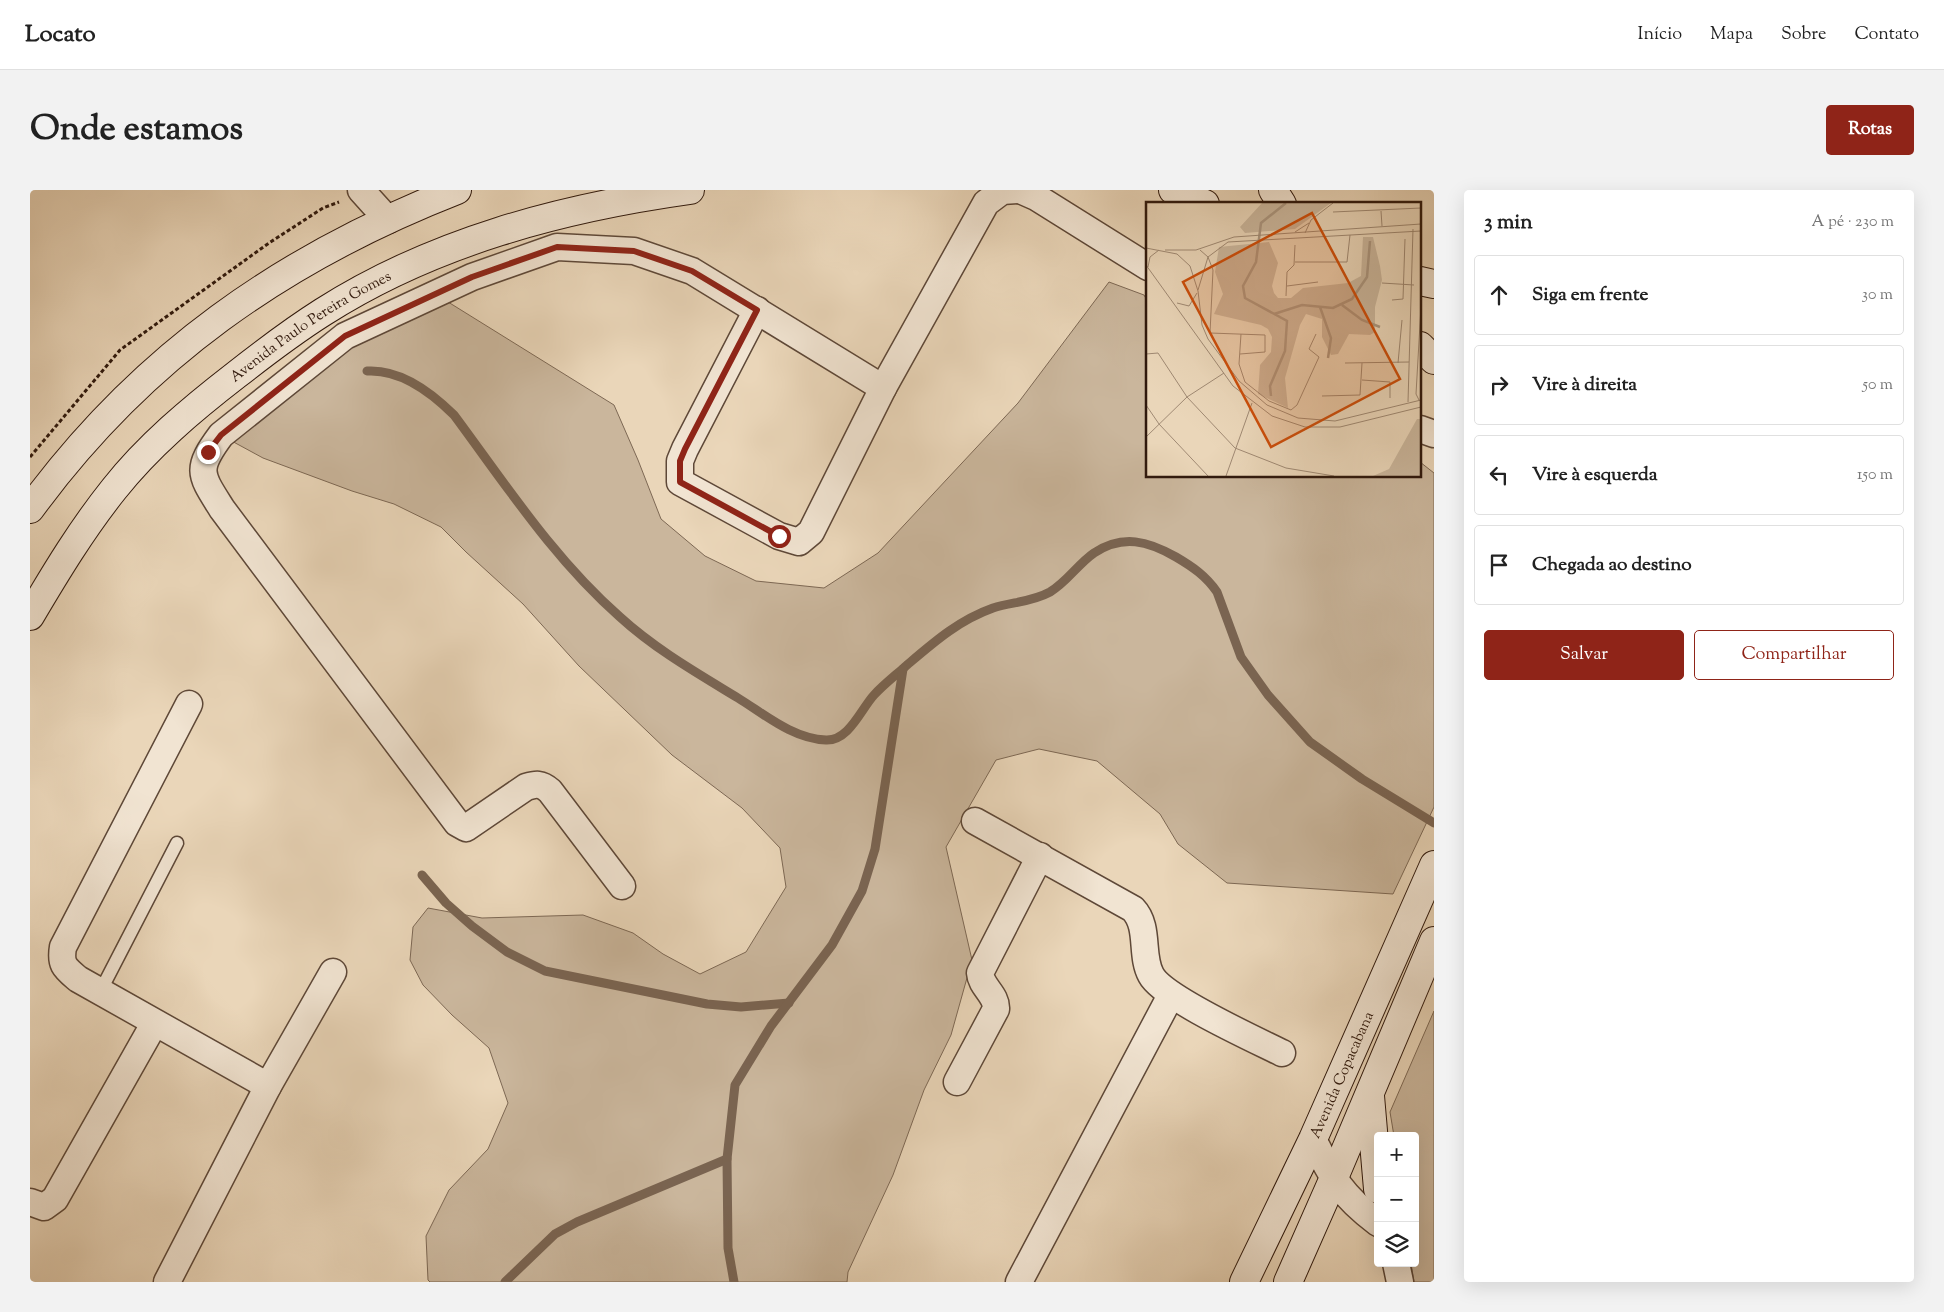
<!DOCTYPE html>
<html lang="pt">
<meta charset="utf-8">
<style>
:root{--surface:#fff;--page:#f2f2f2;--text:#222;--muted:#767676;--line:#e0e0e0;--accent:#8f2418}
body{margin:0;font-family:"Sorts Mill Goudy",serif;background:var(--page);color:var(--text)}
.controls{position:absolute;right:15px;bottom:15px;display:grid;overflow:hidden;border-radius:5px;box-shadow:0 5px 20px #0002}
.controls button{width:45px;height:45px;display:grid;place-items:center;padding:0;border:0;border-bottom:1px solid var(--line);background:var(--surface);color:var(--text);font:25px sans-serif}
.stop{position:absolute;width:15px;height:15px;margin:-11px;border:4px solid #8f2418;border-radius:50%;background:#fff}
.stop.end{background:#8f2418;border-color:#fff;box-shadow:0 1px 5px #0008}
.list{margin:0;padding:0;list-style:none}
h2{display:flex;justify-content:space-between;align-items:center;height:65px;margin:0;padding:0 20px;font-size:21px}
h2 small{font-size:16px;font-weight:400;color:var(--muted)}
.list li{display:grid;grid-template-columns:32px 1fr auto;gap:15px;align-items:center;box-sizing:border-box;height:80px;margin:0 10px 10px;padding:0 10px;border:1px solid var(--line);border-radius:5px}
.list b{display:block;font-size:19px;white-space:nowrap}
.list em{font-size:16px;font-style:normal;color:var(--muted)}
.actions{display:flex;gap:10px;padding:15px 20px}
.actions a{flex:1;padding:11px 0;border:1px solid var(--accent);border-radius:5px;text-align:center;font-size:18px;color:var(--accent)}
.actions .main{background:var(--accent);color:#fff}
.icon{flex:none;width:28px;height:28px;fill:none;stroke:currentColor;stroke-width:2;stroke-linecap:round;stroke-linejoin:round}
.map{position:relative;flex:none;width:1404px;height:1092px;overflow:hidden;border-radius:5px}
header{display:flex;align-items:center;gap:30px;box-sizing:border-box;height:70px;padding:0 25px;background:var(--surface);border-bottom:1px solid var(--line)}
header strong{font-size:24px}
nav{display:flex;gap:28px;margin-inline-start:auto;font-size:18px}
.intro{display:flex;align-items:center;justify-content:space-between;box-sizing:border-box;height:120px;padding:0 30px}
h1{margin:0;font-size:35px}
.button{padding:12px 22px;border-radius:5px;background:var(--accent);color:#fff;font-size:18px;font-weight:700}
main{display:flex;gap:30px;padding:0 30px}
aside{flex:1;background:var(--surface);border-radius:5px;box-shadow:0 5px 20px #0002}
.map>svg:first-child{display:block}
.green{fill:#cab69c;stroke:#7d6854}
.lines{fill:none;stroke-linecap:round;stroke-linejoin:round}
.stream{stroke:#7a6451;stroke-width:9}
.lane-casing{stroke:#5e4838;stroke-width:15}
.street-casing{stroke:#5e4838;stroke-width:29}
.secondary-casing{stroke:#30190d;stroke-width:30}
.path{stroke:#30190d;stroke-width:3;stroke-dasharray:4 2.5;stroke-linecap:butt}
.lane{stroke:#f1e4d2;stroke-width:12}
.street{stroke:#f1e4d2;stroke-width:26}
.secondary{stroke:#f1e4d2;stroke-width:28}
.route{stroke:#8f2418;stroke-width:6}
.labels{text-anchor:middle;stroke-width:4;stroke-linejoin:round;paint-order:stroke}
.street-label{font-size:15px;fill:#30190d;stroke:#f1e4d2}
.inset-river{fill:none;stroke:#ab967f;stroke-width:2.5}
.inset-road{fill:none;stroke:#a08a74;stroke-width:1}
.view{fill:#cc4f0c;fill-opacity:0.15;stroke:#cc4f0c;stroke-width:2.5}
.inset-edge{fill:none;stroke:#30190d;stroke-width:2.5}
</style>
<header>
<strong>Locato</strong>
<nav><a>Início</a><a>Mapa</a><a>Sobre</a><a>Contato</a></nav>
</header>
<div class="intro"><h1>Onde estamos</h1><a class="button">Rotas</a></div>
<main>
<div class="map">
<svg width="1404" height="1092" viewBox="0 0 1404 1092">
<rect width="100%" height="100%" fill="#ead6b9"/>
<filter id="stains"><feTurbulence type="fractalNoise" baseFrequency=".004" numOctaves="4"/><feColorMatrix values="0 0 0 0 .2 0 0 0 0 .09 0 0 0 0 .02 0 0 0 .5 -.17"/></filter>
<radialGradient id="worn" r=".72"><stop offset=".6" stop-color="#630" stop-opacity="0"/><stop offset="1" stop-color="#630" stop-opacity=".3"/></radialGradient>
<g class="green">
<polygon points="1079,92 1114,105 1118,112 1118,286 1390,286 1390,272 1404,283 1404,617 1363,704 1197,693 1148,654 1130,624 1067,571 1009,559 966,570 916,657 942,770 921,845 894,900 863,985 818,1082 817,1092 400,1092 398,1090 396,1046 419,1000 458,959 478,913 459,858 422,825 393,795 380,770 383,737 398,718 452,728 553,725 603,743 633,764 670,784 716,762 756,697 750,658 712,618 642,565 549,476 493,414 436,362 411,337 364,314 322,301 233,268 198,249 252,200 402,102 584,215 608,270 631,329 675,366 726,391 794,398 848,363 988,213"/>
<polygon points="1404,821 1404,1092 1384,1092 1381,1073 1385,1073 1385,946 1364,946 1360,922"/>
</g>
<g class="lines">
<g class="stream">
<path d="M337,181C370,179 402,203 424,225C476,295 524,369 590,427C625,459 667,483 708,508C734,524 763,549 796,550C819,551 831,519 844,505C854,494 866,485 877,475C904,452 929,430 963,418C982,412 1002,412 1020,402C1037,392 1048,374 1064,363C1093,344 1118,351 1146,367C1163,377 1176,386 1187,402L1211,467L1238,505L1280,552L1332,589L1404,633"/>
<polyline points="392,685 416,713 442,736 477,762 515,781 677,814 711,817 759,813"/>
<polyline points="475,1092 525,1044 547,1032 697,969"/>
<polyline points="704,1092 698,1058 697,969 705,895 741,836 802,755 832,701 845,659 873,479"/>
</g>
<defs>
<polyline id="lane" points="70,802 147,653"/>
<g id="street">
<polyline points="331,0 358,30"/>
<polyline points="990,0 1006,7 1118,77"/>
<polyline points="727,120 655,259 650,271 650,292 749,346 769,352 781,342 853,198 956,13 972,1 987,0"/>
<polyline points="1390,239 1404,244"/>
<path d="M159,514L33,757C30,775 35,778 48,789L238,896"/>
<path d="M945,631L1103,719C1120,737 1110,765 1121,785C1133,808 1224,849 1252,863"/>
<path d="M592,696L520,601C511,593 506,594 496,597L436,638L427,633L192,319C170,284 165,280 191,245L315,146L442,87L527,57L604,61L662,81L853,198"/>
<path d="M927,892L966,819C967,805 951,797 950,783L1010,666"/>
<path d="M1283,949C1302,988 1312,1006 1348,1033"/>
<polyline points="0,1012 14,1017 25,1009 124,834"/>
<polyline points="1366,1073 1370,1092"/>
<polyline points="137,1092 238,896 303,782"/>
<polyline points="989,1092 1141,805"/>
</g>
<g id="secondary">
<polyline points="1143,0 1175,14"/>
<polyline points="1243,0 1252,14"/>
<polyline points="1390,91 1404,94"/>
<polyline points="1390,156 1404,170"/>
<path d="M0,319C111,167 253,68 427,0"/>
<path id="s1" d="M0,426C26,382 52,339 84,299C118,256 162,219 206,185C234,163 263,141 293,122C403,52 531,18 660,0"/>
<polyline points="1340,906 1348,999"/>
<path id="s2" d="M1214,1092L1283,949L1404,675"/>
<polyline points="1258,1092 1303,990 1404,751"/>
</g>
</defs>
<use href="#lane" class="lane-casing"/>
<use href="#street" class="street-casing"/>
<use href="#secondary" class="secondary-casing"/>
<polyline class="path" points="0,267 90,160 239,53 293,18 309,12"/>
<use href="#lane" class="lane"/>
<use href="#street" class="street"/>
<use href="#secondary" class="secondary"/>
</g>
<g class="lines">
<polyline class="route" points="178,262 191,245 315,146 442,87 527,57 604,61 662,81 727,120 655,259 650,271 650,292 749,346"/>
</g>
<g class="labels">
<g class="street-label">
<text dy="5" stroke="none"><textPath href="#s1" startOffset="409">Avenida Paulo Pereira Gomes</textPath></text>
<text dy="5" stroke="none"><textPath href="#s2" startOffset="229">Avenida Copacabana</textPath></text>
</g>
</g>
<g transform="translate(1116 12)">
<rect width="275" height="275" fill="#ead6b9"/>
<path d="M116,1H185L149,27L99,31L94,25ZM217,35H227L234,64L236,78L229,105V130L224,133L203,132L192,152L185,153L176,135V117L160,112L154,123L139,176L142,206L112,192L114,163L125,150L126,135L122,127L115,123L68,112L77,92L69,70L73,45L123,40L132,61L126,84L128,91L132,96H145L157,86L202,81L215,74ZM271,217H275V274H227L243,267Z" fill="#cab69c"/>
<path class="inset-river" d="M196,103L216,118L234,125M174,105L185,136L182,156M128,112L156,103L187,106L206,97L221,75L224,39M125,194L124,184L139,149L141,119L99,96L97,84L110,60L115,21L140,1"/>
<path class="inset-road" d="M235,9L236,24M187,10L275,6M149,30L163,21M159,31L165,18L187,1M0,46L31,52L44,64L52,89L56,123L62,137L93,179L121,203L152,216L189,219L275,198M19,48H50L88,35L275,22M54,48L62,55L67,68L64,131L119,133V150L94,152M149,60H201L204,33M0,63L87,184L126,214L159,225H194L275,205M2,65L4,55L13,48M236,81L268,83M141,84L172,80M52,88L62,55L82,40L275,29M140,94L141,70L148,63L149,43M246,98L257,97L259,37M31,101L43,104L51,91M95,132L93,162L99,180L123,199L145,208L151,203L173,155L163,147L170,132M0,152L12,151L41,195L89,246L140,266L188,274M199,161L263,160M252,161L256,118M216,178L244,180V196M176,194L214,193L216,161M273,198L270,192L275,104M262,200L267,27M0,203L13,222L62,274M0,235L41,195L78,171M80,274L106,201"/>
<path class="view" d="M166,11L254,177L125,245L37,80Z"/>
<rect width="275" height="275" class="inset-edge"/>
</g>
<rect width="100%" height="100%" filter="url(#stains)"/>
<rect width="100%" height="100%" fill="url(#worn)"/>
</svg>
<div class="controls">
<button>+</button>
<button>−</button>
<button><svg class="icon" aria-label="layers" viewBox="0 0 24 24"><path d="M12 4l9 5-9 5-9-5zM3 14l9 5 9-5"/></svg></button>
</div>
<div class="stop" style="left:749px;top:346px"></div>
<div class="stop end" style="left:178px;top:262px"></div>
</div>
<aside>
<h2>3 min<small>A pé · 230 m</small></h2>
<ul class="list">
<li><svg class="icon" aria-label="ahead" viewBox="0 0 24 24"><path d="M12 20V5M6 11l6-6 6 6"/></svg><div><b>Siga em frente</b></div><em>30 m</em></li>
<li><svg class="icon" aria-label="right" viewBox="0 0 24 24"><path d="M7 20v-9h11M14 6l5 5-5 5"/></svg><div><b>Vire à direita</b></div><em>50 m</em></li>
<li><svg class="icon" aria-label="left" viewBox="0 0 24 24"><path d="M17 20v-9H6M10 6l-5 5 5 5"/></svg><div><b>Vire à esquerda</b></div><em>150 m</em></li>
<li><svg class="icon" aria-label="arrive" viewBox="0 0 24 24"><path d="M6 21V4h12l-3 4 3 4H6"/></svg><div><b>Chegada ao destino</b></div></li>
</ul>
<div class="actions"><a class="main">Salvar</a><a>Compartilhar</a></div>
</aside>
</main>
